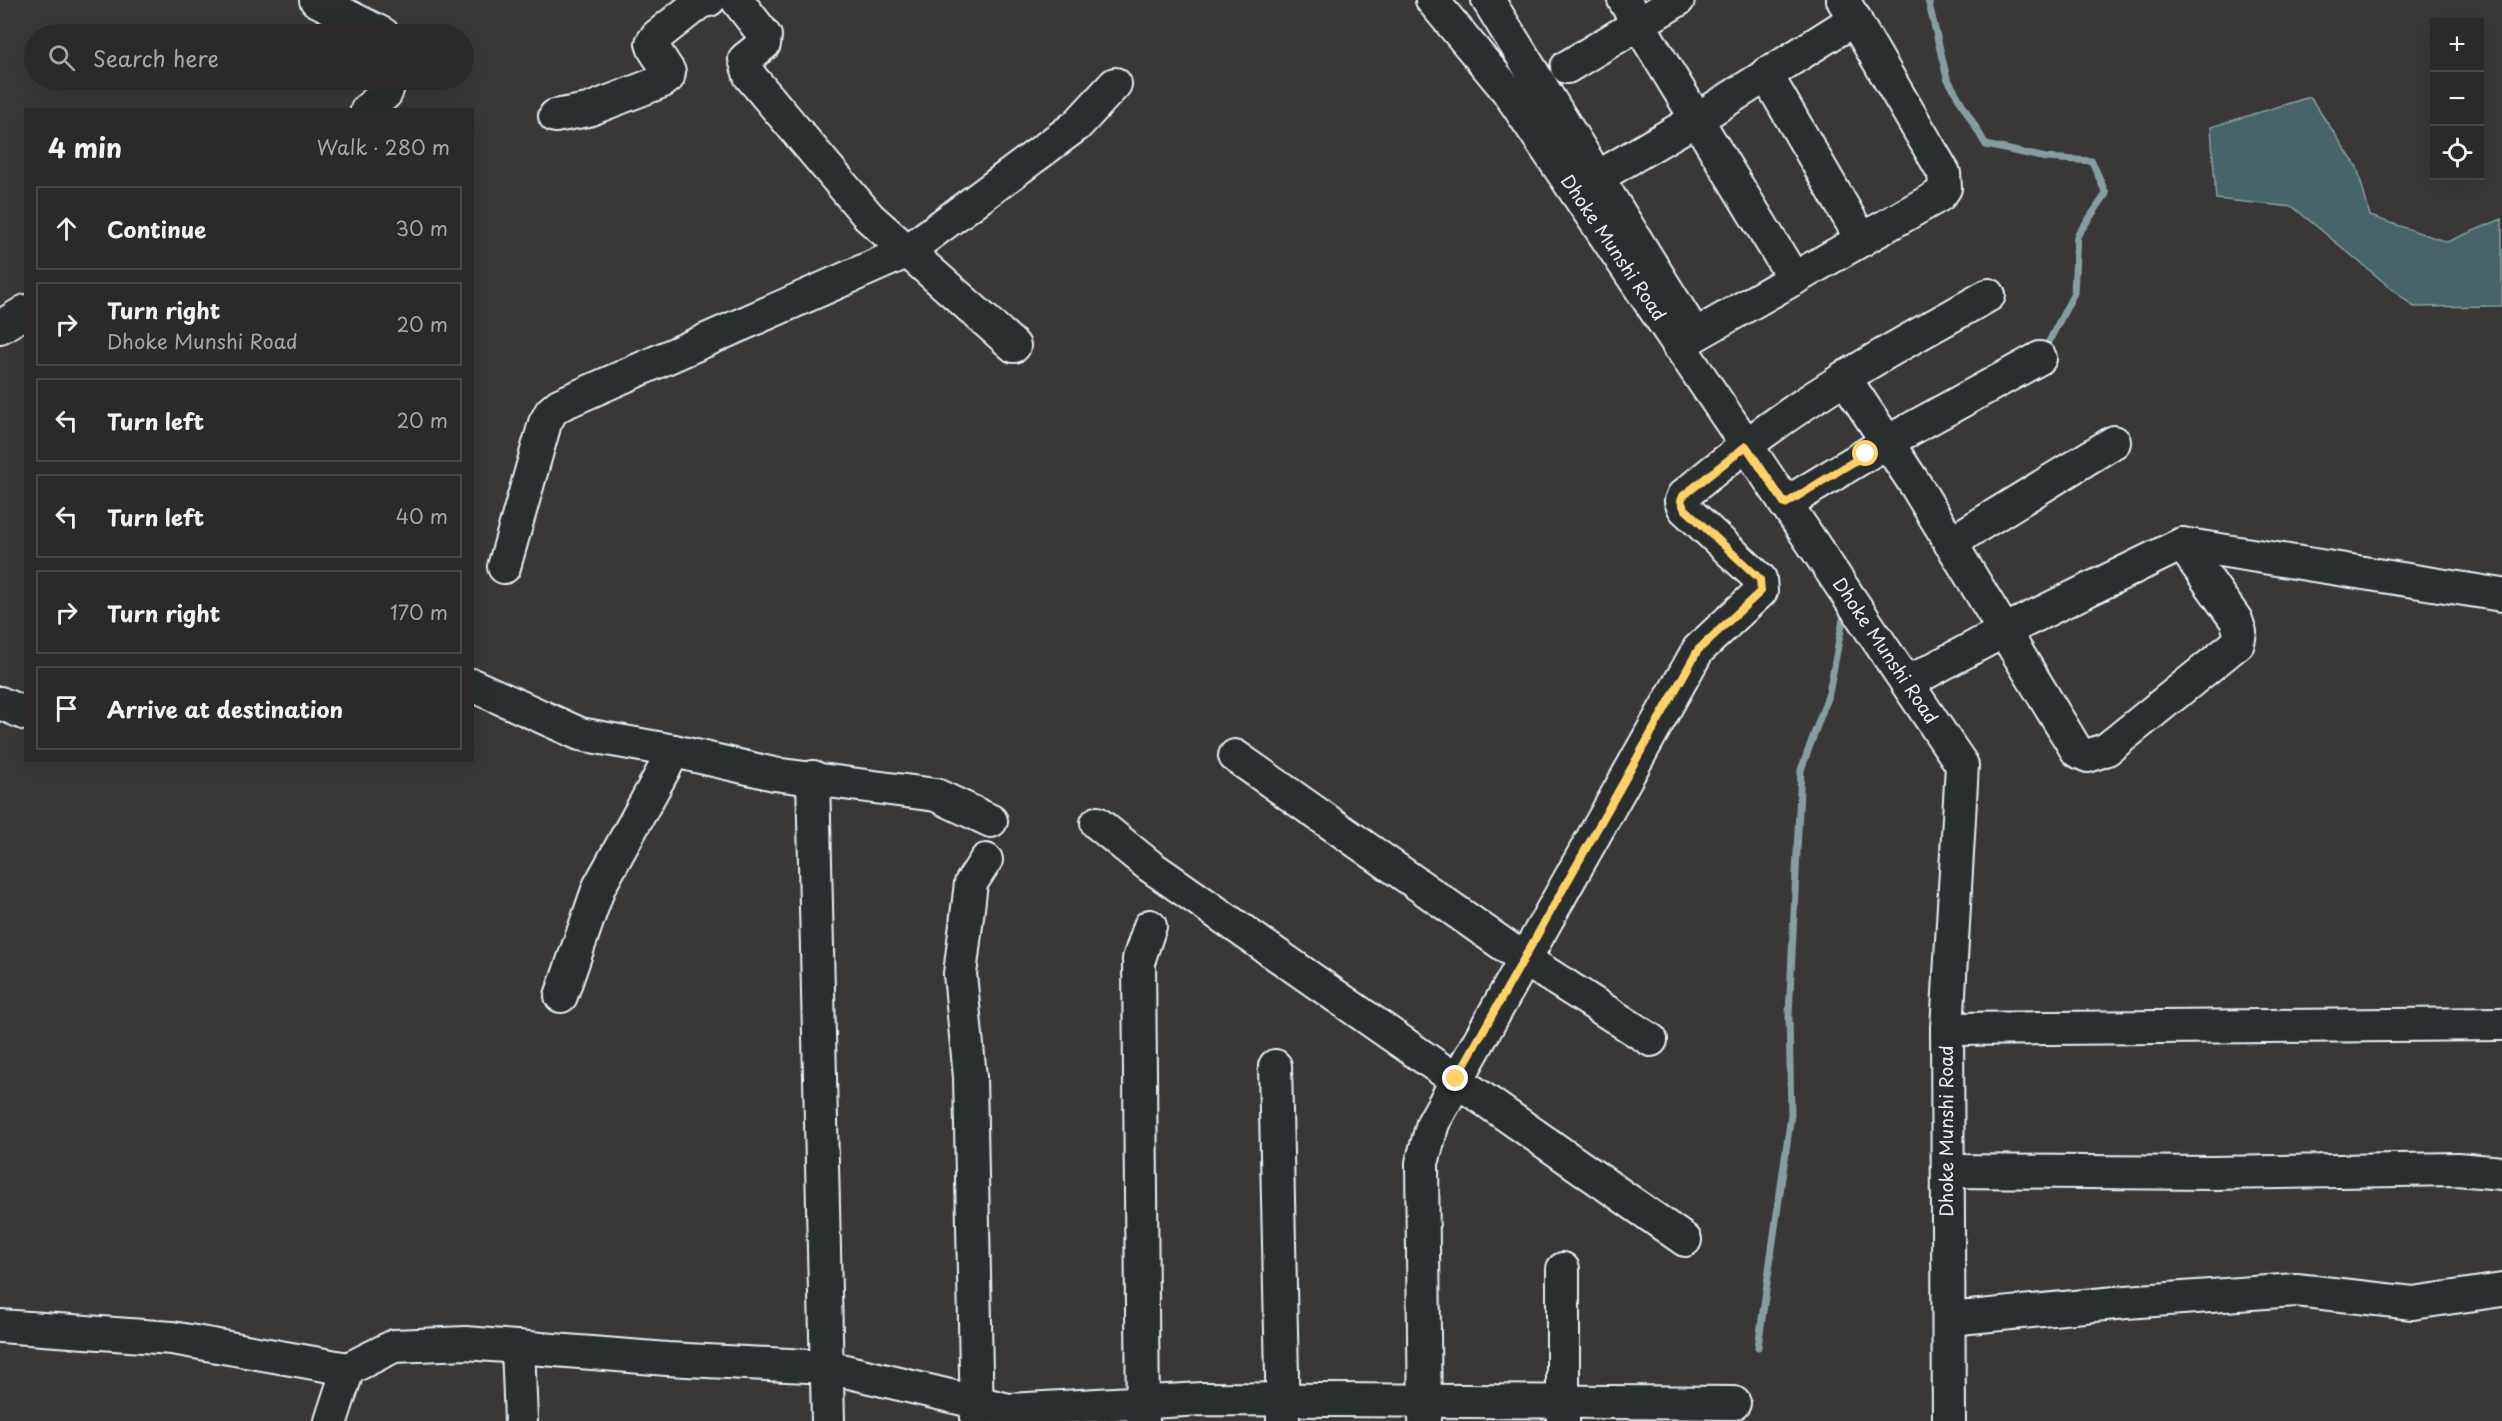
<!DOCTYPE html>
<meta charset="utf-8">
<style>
:root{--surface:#2b2a29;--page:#373635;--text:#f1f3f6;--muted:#a6a7a8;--line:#474646}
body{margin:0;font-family:"Playpen Sans",sans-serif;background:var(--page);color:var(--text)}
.controls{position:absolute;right:18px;top:18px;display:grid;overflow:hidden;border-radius:0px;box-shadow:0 6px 24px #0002}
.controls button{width:54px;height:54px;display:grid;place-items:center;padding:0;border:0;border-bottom:2px solid var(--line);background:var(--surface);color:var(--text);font:30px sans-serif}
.stop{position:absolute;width:18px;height:18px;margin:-14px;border:4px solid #ffd166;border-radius:50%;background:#fff}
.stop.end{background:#ffd166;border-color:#fff;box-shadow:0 2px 6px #0008}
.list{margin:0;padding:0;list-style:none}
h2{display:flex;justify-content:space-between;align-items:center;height:78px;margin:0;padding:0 24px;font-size:26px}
h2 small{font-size:20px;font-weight:400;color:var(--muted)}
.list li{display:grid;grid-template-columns:39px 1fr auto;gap:18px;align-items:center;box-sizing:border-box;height:84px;margin:0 12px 12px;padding:0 12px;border:2px solid var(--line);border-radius:0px}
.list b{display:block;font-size:22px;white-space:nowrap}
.list p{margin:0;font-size:20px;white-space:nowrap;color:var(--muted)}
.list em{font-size:20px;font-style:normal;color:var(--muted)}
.icon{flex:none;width:33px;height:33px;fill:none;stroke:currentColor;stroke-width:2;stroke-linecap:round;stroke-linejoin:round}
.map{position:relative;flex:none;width:2502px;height:1421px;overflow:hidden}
.search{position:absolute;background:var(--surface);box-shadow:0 6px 24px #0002;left:24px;top:24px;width:450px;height:66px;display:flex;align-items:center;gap:15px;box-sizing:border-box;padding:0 21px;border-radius:33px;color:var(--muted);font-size:22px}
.panel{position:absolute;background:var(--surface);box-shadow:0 6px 24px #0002;left:24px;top:108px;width:450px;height:654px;border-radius:0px}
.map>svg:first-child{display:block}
.water{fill:#466567;stroke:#879da1;stroke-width:1.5}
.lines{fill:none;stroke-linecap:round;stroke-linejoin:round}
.stream{stroke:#879da1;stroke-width:7}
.minor-casing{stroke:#e8f1f8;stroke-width:36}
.minor{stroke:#2a2d2e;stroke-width:32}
.route{stroke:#ffd166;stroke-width:8}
.labels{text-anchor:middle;stroke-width:5;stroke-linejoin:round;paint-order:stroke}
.street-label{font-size:18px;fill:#e8f1f8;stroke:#2a2d2e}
</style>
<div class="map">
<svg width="2502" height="1421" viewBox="0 0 2502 1421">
<rect width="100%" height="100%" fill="#393837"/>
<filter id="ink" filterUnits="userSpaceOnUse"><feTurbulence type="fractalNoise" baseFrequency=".0167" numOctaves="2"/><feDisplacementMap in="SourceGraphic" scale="12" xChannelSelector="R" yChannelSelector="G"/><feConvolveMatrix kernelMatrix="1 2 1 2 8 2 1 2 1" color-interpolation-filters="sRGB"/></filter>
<g filter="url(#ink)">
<polygon class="water" points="2310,97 2357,167 2370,216 2447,242 2502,219 2502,306 2414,307 2293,207 2216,199 2211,127"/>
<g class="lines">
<g class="stream">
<polyline points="1928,0 1947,78 1986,145 2046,158 2092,161 2106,194 2077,236 2074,293 2044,351"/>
<polyline points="1758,1347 1791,1115 1789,1015 1801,770 1829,693 1844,614 1842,611"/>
</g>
<defs>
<g id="minor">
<polyline points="316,0 383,34"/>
<polyline points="737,0 765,36 764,44 745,59 750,76 870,218 1014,346"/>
<polyline points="1432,0 1507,90 1962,765 1947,1029 1949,1421"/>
<polyline points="1488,0 1686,321"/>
<polyline points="1624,0 1794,279"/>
<polyline points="1567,67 1678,0"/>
<polyline points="1766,74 1862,240"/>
<polyline points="367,110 386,93 390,80"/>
<polyline points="555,116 588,110 663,81 668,77 669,72 654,49 652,43 657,36 700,2 709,0"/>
<polyline points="1598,177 1697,119 1855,19"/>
<polyline points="0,327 26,311"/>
<polyline points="1678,345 1940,195 1945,188 1944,173 1843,0"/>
<polyline points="1844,377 1915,484 2077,751 2088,756 2107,749 2238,643 2240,632 2236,620 2182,544"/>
<polyline points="1785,504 1887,442 2040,358"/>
<polyline points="1950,543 2114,442"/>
<polyline points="504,567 545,423 551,412 559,405 906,252 1077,125 1115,84"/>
<polyline points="1907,683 2004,631 2182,544 2502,595"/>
<polyline points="472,685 580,734 674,751 774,774 936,795 991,821"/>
<polyline points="0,703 26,714"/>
<polyline points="1235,756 1524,959 1651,1040"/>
<polyline points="813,777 828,1421"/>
<polyline points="1097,823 1150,866 1685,1240"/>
<polyline points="561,996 599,887 674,751"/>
<polyline points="1947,1029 2502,1024"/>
<polyline points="1275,1066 1283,1420"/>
<polyline points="1948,1171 2212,1173 2457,1169 2502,1173"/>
<polyline points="1563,1269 1563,1421"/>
<polyline points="1949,1319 2126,1302 2296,1290 2413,1303 2502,1290"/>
<polyline points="0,1326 172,1338 348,1369 394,1346 466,1343 667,1359 828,1367 1009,1410 1202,1399 1734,1403"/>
<polyline points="518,1347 521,1421"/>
<path d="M1425,1420L1422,1163L1433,1123L1698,650L1761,591L1760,579L1684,508L1681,501L1683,496C1734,453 1789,412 1846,377C1892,348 1941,322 1989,295"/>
<polyline points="331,1421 348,1369"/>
<polyline points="977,1421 970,1077 960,974 971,883 986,860"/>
<polyline points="1143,1421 1139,959 1150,926"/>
</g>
</defs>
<use href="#minor" class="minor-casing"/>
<use href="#minor" class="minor"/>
</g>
</g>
<g class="lines" filter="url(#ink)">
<polyline class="route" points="1456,1079 1698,650 1761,591 1760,579 1684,508 1681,501 1683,496 1746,446 1785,504 1866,454"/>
</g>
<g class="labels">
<g class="street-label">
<text transform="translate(1613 248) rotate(56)" y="6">Dhoke Munshi Road</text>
<text transform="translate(1885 651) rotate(56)" y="6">Dhoke Munshi Road</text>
<text transform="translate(1947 1131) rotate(-90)" y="6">Dhoke Munshi Road</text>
</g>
</g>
</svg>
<div class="controls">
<button>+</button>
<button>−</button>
<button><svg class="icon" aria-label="locate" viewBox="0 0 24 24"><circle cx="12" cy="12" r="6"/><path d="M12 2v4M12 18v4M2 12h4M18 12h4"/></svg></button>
</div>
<div class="stop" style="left:1866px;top:454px"></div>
<div class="stop end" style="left:1456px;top:1079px"></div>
<div class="search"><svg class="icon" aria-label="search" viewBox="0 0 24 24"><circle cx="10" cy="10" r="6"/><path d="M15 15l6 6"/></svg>Search here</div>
<section class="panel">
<h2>4 min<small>Walk · 280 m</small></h2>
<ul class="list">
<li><svg class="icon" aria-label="ahead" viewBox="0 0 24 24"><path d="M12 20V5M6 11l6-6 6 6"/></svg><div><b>Continue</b></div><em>30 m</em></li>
<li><svg class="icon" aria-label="right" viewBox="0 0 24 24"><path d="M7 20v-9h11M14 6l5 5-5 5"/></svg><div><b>Turn right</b><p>Dhoke Munshi Road</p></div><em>20 m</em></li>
<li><svg class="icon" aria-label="left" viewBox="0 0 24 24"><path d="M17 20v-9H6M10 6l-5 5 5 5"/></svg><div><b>Turn left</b></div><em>20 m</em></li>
<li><svg class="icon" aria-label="left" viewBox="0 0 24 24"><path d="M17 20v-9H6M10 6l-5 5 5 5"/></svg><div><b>Turn left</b></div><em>40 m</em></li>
<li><svg class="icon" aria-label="right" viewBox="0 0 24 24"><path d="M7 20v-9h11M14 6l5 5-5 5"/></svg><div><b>Turn right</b></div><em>170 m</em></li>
<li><svg class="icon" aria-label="arrive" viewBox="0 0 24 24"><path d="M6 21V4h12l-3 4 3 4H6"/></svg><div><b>Arrive at destination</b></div></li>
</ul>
</section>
</div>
